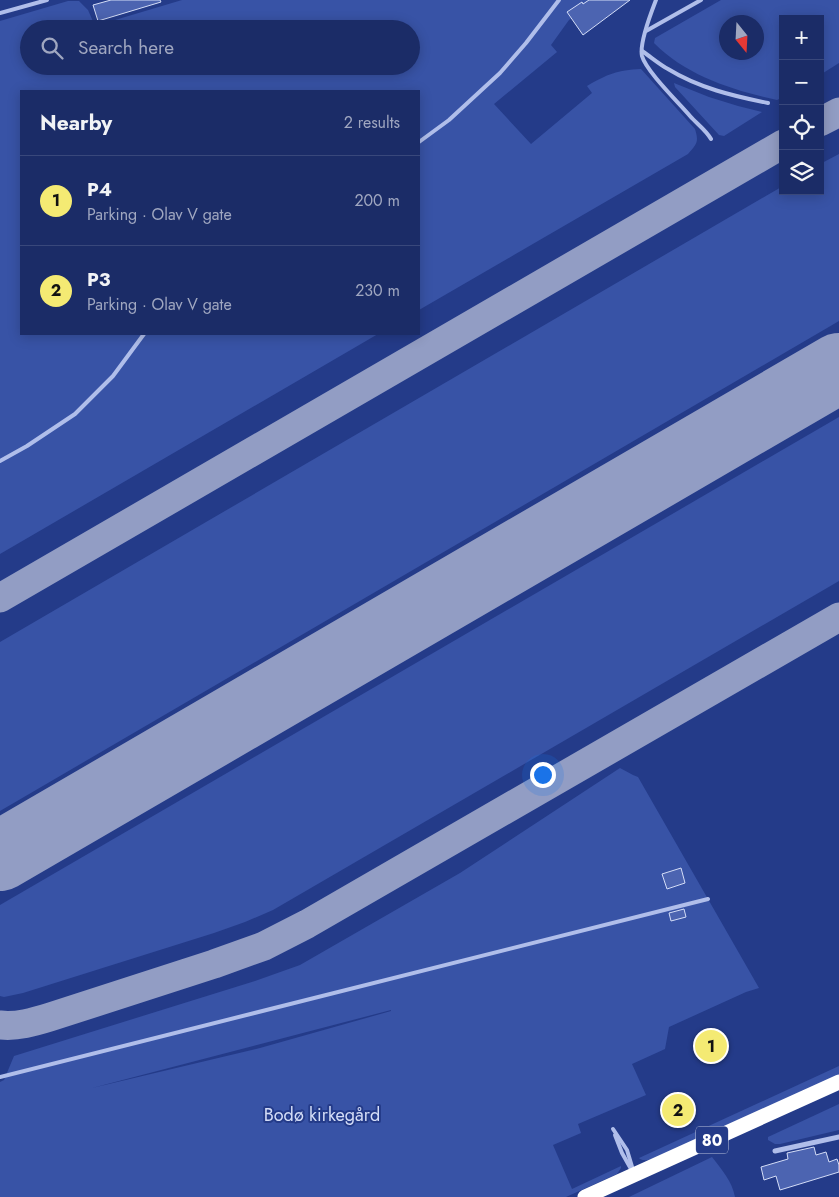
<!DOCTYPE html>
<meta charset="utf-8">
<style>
:root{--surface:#1b2c67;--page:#24346d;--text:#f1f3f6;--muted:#a0a7c0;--line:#39487b;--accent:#f4ea73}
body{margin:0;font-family:Jost,sans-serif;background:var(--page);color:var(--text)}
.controls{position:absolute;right:15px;top:15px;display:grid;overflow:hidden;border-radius:0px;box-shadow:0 2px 12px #0003}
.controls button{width:45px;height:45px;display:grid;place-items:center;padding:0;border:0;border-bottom:1px solid var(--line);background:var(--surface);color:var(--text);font:25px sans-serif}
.compass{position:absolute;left:719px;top:15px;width:45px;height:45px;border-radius:50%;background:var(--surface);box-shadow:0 2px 12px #0003;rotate:162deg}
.you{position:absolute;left:542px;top:774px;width:18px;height:18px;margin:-12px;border:4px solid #fff;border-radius:50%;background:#1a73e8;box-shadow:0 0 0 8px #1a73e833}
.badge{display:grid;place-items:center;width:32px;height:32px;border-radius:50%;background:var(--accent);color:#111;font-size:16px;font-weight:700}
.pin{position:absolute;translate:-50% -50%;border:2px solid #fff;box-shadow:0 1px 5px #0006}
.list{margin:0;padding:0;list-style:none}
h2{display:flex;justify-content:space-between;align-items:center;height:65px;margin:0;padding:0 20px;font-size:21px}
h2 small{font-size:16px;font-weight:400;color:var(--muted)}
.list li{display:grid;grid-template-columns:32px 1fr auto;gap:15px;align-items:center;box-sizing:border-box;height:90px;padding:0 20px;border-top:1px solid var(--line)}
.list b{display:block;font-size:19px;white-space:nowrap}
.list p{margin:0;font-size:16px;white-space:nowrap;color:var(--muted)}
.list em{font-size:16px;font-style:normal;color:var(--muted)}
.icon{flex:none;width:28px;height:28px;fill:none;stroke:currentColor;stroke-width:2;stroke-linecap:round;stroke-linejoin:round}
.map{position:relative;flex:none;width:839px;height:1197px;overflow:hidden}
.search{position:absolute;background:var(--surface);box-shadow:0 2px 12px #0003;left:20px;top:20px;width:400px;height:55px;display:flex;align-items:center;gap:12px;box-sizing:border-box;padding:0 18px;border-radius:28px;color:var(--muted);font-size:19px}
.panel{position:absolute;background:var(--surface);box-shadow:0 2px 12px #0003;left:20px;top:90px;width:400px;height:245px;border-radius:0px}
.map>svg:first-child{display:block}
.green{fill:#3853a6;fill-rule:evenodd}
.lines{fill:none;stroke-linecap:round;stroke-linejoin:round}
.taxiway{stroke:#929dc4;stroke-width:29}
.runway{stroke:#929dc4;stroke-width:70}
.building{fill:#4c64b1;stroke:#d4ddf7}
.lane{stroke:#b0beea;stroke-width:4}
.street{stroke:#b0beea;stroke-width:5}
.highway{stroke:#fff;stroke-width:15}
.labels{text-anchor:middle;stroke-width:4;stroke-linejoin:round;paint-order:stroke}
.shield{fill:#243b89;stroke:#bdc4dc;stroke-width:1}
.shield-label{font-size:16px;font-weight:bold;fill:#fff}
.park-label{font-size:18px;fill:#d4ddf7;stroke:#243b89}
</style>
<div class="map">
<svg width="839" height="1197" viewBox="0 0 839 1197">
<rect width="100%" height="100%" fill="#243b89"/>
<g class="green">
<path d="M182,0H596L569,20L551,45L557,52L494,104L531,144L592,93L587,86C608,74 617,70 641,69L695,129C699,142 697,144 688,154L419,310V91H21V334H378L0,554V21L68,1H79L88,10L95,26ZM29,29H411V66H29Z"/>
<path d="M721,0H839V63L820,75V19H783V97L777,100C732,90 687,76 654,43L655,38ZM726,22H756V52H726Z"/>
<polygon points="674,83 709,97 738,106 762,112 724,136 719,135 675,87"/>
<polygon points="839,154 839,321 0,811 0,642 783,186 783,191 820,191 820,164"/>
<polygon points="839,417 839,581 273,910 245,922 214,933 23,993 4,997 0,996 0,905"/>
<path d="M620,768L633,775L638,777L759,988L746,992L669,1027L665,1049L632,1064L646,1095L578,1124L581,1133L553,1145L572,1189L621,1166V1168L617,1174L566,1197H0V1082L4,1080L14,1056L255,981L300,965L460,873ZM391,1011L260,1048L92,1088L391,1010Z"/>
<path d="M839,1066V1075L654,1159C649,1160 644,1161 640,1159L639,1158Z"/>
<polygon points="839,1104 839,1130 780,1144 775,1144 768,1140 768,1137"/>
<path d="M712,1157C722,1170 732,1181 735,1197H629Z"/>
</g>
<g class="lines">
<g class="taxiway">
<polyline points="820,122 839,112"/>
<polyline points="0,598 783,144"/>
<path d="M0,1025C17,1027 34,1022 50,1017L214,964L264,946L307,924L839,617"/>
</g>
<polyline class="runway" points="0,856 839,368"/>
</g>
<g class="building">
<polygon points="111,0 160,0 161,2 98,21 93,5"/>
<polygon points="589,0 630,0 583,35 567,12 582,2 583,4"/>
<polygon points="681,868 685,883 667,889 662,874"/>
<polygon points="684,909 686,917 671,921 669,913"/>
<polygon points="814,1147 816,1155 826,1152 829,1162 837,1159 839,1165 839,1172 780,1190 776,1176 764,1180 761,1167 788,1159 787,1153"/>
</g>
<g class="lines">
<g class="lane">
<path d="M656,0C651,13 639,43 642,56C646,71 679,103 690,116C697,124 706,130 711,139"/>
<polyline points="0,13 47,0"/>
<polyline points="646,31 701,0"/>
<path d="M642,51C651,57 659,64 668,69C699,88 733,96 768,103"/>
<polyline points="419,142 449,120 500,73 526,43 559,0"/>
<polyline points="0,461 27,446 75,414 113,376 144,334"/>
<polyline points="0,1077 708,899"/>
<polyline points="613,1129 627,1150 633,1170"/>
<polyline points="615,1135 622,1153 631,1169"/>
</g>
<polyline class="street" points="775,1151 839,1137"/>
<polyline class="highway" points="585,1197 839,1082"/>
</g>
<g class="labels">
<rect class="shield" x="696" y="1126.5" width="32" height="27" rx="4"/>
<g class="shield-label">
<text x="712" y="1146">80</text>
</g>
<g class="park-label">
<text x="322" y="1121">Bodø kirkegård</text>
</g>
</g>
</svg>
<div class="controls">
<button>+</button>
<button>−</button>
<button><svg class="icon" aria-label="locate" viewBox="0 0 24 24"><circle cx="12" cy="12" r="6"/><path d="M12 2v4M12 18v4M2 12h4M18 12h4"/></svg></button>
<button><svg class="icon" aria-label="layers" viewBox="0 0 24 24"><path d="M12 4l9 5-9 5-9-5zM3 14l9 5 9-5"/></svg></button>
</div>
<svg class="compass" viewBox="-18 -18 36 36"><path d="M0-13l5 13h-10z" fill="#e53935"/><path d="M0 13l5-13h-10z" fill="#a0a7c0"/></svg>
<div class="you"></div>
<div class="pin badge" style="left:711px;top:1046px">1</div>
<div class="pin badge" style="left:678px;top:1110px">2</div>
<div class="search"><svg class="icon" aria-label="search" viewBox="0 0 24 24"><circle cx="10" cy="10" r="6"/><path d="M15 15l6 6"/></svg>Search here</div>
<section class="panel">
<h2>Nearby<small>2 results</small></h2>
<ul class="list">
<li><span class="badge">1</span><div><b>P4</b><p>Parking · Olav V gate</p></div><em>200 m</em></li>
<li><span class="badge">2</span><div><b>P3</b><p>Parking · Olav V gate</p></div><em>230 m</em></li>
</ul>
</section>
</div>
